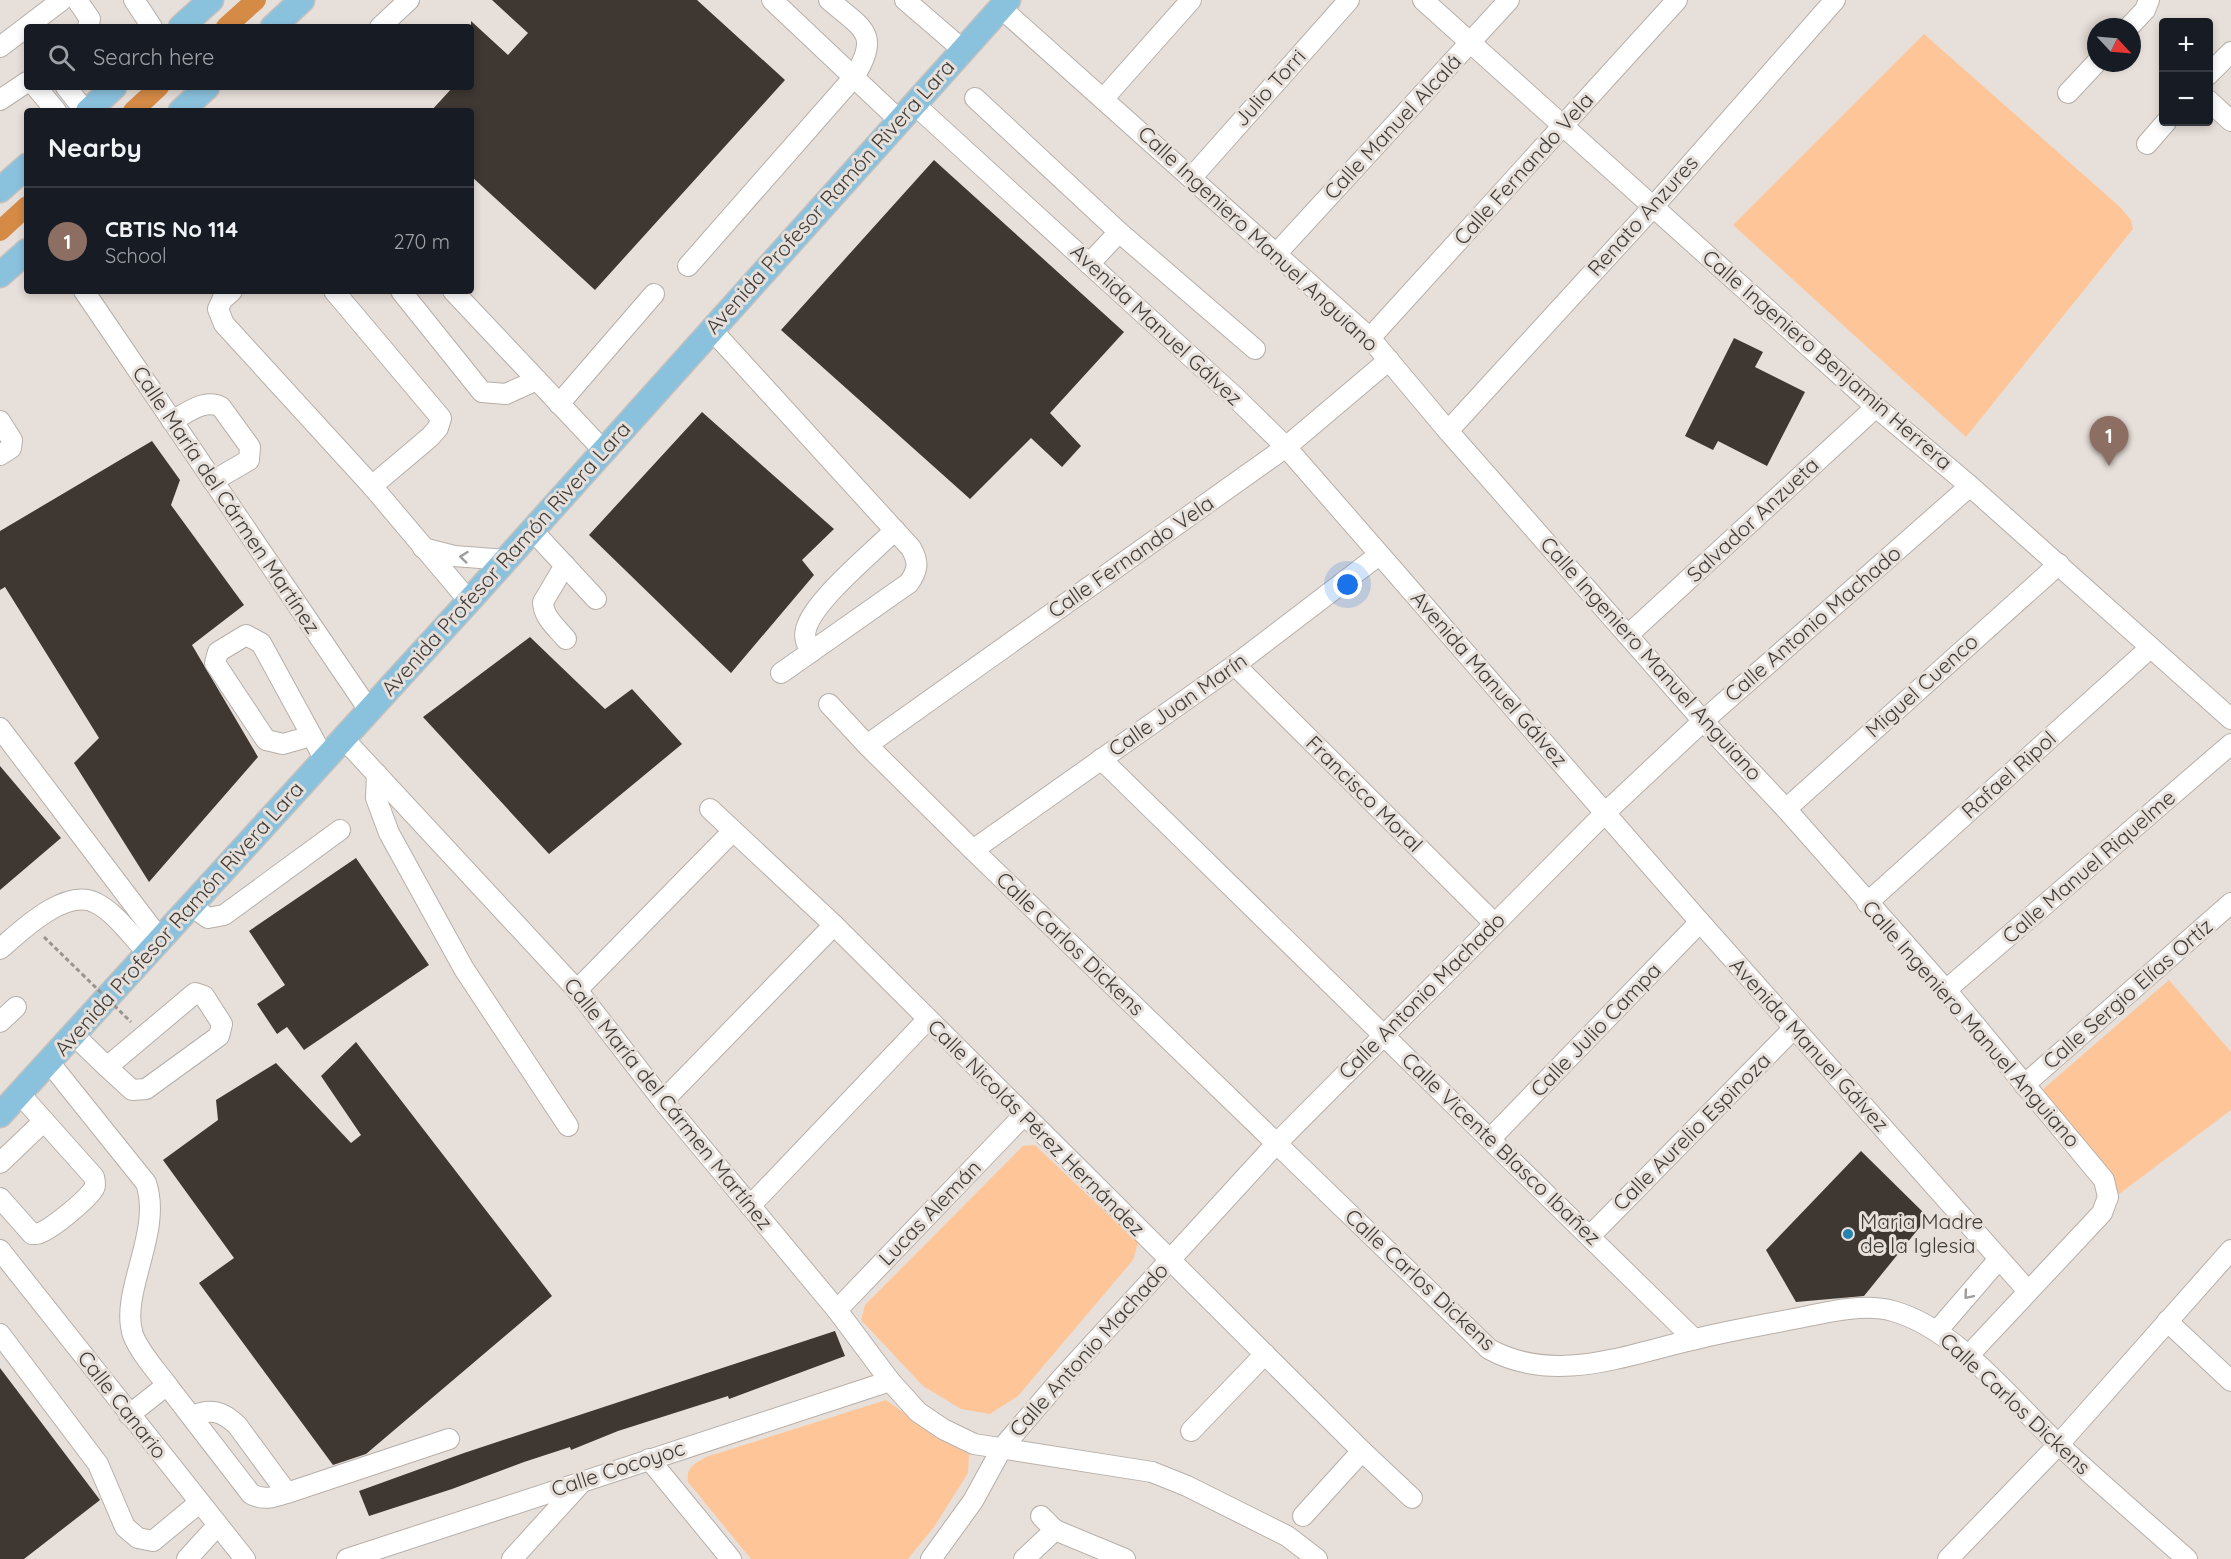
<!DOCTYPE html>
<meta charset="utf-8">
<style>
:root{--surface:#171b24;--page:#242831;--text:#f1f3f6;--muted:#9ea1a6;--line:#363941;--accent:#db2777}
body{margin:0;font-family:Quicksand,sans-serif;background:var(--page);color:var(--text)}
.controls{position:absolute;right:18px;top:18px;display:grid;overflow:hidden;border-radius:6px;box-shadow:0 3px 9px #0003}
.controls button{width:54px;height:54px;display:grid;place-items:center;padding:0;border:0;border-bottom:2px solid var(--line);background:var(--surface);color:var(--text);font:30px sans-serif}
.compass{position:absolute;left:2087px;top:18px;width:54px;height:54px;border-radius:50%;background:var(--surface);box-shadow:0 3px 9px #0003;rotate:116deg}
.you{position:absolute;left:1348px;top:585px;width:21px;height:21px;margin:-15px;border:4px solid #fff;border-radius:50%;background:#1a73e8;box-shadow:0 0 0 9px #1a73e833}
.badge{display:grid;place-items:center;width:39px;height:39px;border-radius:50%;background:var(--accent);color:#fff;font-size:20px;font-weight:700}
.pin{position:absolute;translate:-50% -50px;filter:drop-shadow(0 2px 3px #0008)}
.pin::after{content:'';position:absolute;top:32px;width:21px;height:18px;background:inherit;clip-path:polygon(0 0,100% 0,50% 100%)}
.list{margin:0;padding:0;list-style:none}
h2{display:flex;justify-content:space-between;align-items:center;height:78px;margin:0;padding:0 24px;font-size:26px}
h2 small{font-size:20px;font-weight:400;color:var(--muted)}
.list li{display:grid;grid-template-columns:39px 1fr auto;gap:18px;align-items:center;box-sizing:border-box;height:108px;padding:0 24px;border-top:2px solid var(--line)}
.list b{display:block;font-size:22px;white-space:nowrap}
.list p{margin:0;font-size:20px;white-space:nowrap;color:var(--muted)}
.list em{font-size:20px;font-style:normal;color:var(--muted)}
.icon{flex:none;width:33px;height:33px;fill:none;stroke:currentColor;stroke-width:2;stroke-linecap:round;stroke-linejoin:round}
.map{position:relative;flex:none;width:2231px;height:1559px;overflow:hidden}
.search{position:absolute;background:var(--surface);box-shadow:0 3px 9px #0003;left:24px;top:24px;width:450px;height:66px;display:flex;align-items:center;gap:15px;box-sizing:border-box;padding:0 21px;border-radius:6px;color:var(--muted);font-size:22px}
.panel{position:absolute;background:var(--surface);box-shadow:0 3px 9px #0003;left:24px;top:108px;width:450px;height:186px;border-radius:6px}
.map>svg:first-child{display:block}
.green{fill:#fec698}
.lines{fill:none;stroke-linecap:round;stroke-linejoin:round}
.canal{stroke:#d58a46;stroke-width:20}
.building{fill:#3e3732}
.minor-casing{stroke:#b7afa9;stroke-width:22}
.major-casing{stroke:#c1c0bf;stroke-width:27}
.path{stroke:#99948f;stroke-width:3;stroke-dasharray:4.5 3;stroke-linecap:butt}
.minor{stroke:#fff;stroke-width:20}
.major{stroke:#8ac2de;stroke-width:24}
.path-bridge{stroke:#99948f;stroke-width:3;stroke-dasharray:4.5 3;stroke-linecap:butt}
.oneway{stroke:#9e9d9c}
.poi-dot{fill:#2583af;stroke:#e7dfd9;stroke-width:2}
.labels{text-anchor:middle;stroke-width:6;stroke-linejoin:round;paint-order:stroke}
.street-label{font-size:21px;fill:#3e3b38;stroke:#e7dfd9}
.poi-label{font-size:21px;fill:#3e3b38;stroke:#e7dfd9;text-anchor:start}
</style>
<div class="map">
<svg width="2231" height="1559" viewBox="0 0 2231 1559">
<rect width="100%" height="100%" fill="#e7dfd9"/>
<g class="green">
<polygon points="1924,34 2120,207 2131,220 2133,229 1966,437 1733,225"/>
<polygon points="2169,980 2231,1052 2231,1110 2119,1194 2041,1091"/>
<polygon points="1035,1145 1138,1243 1133,1260 1018,1396 990,1414 961,1409 923,1386 861,1320 865,1305 1023,1146"/>
<path d="M886,1400L945,1442L969,1454L968,1473L934,1527L908,1559H751L688,1482C686,1467 694,1464 706,1457Z"/>
</g>
<g class="lines">
<g class="canal">
<polyline points="226,27 256,0"/>
<polyline points="133,111 159,87"/>
<polyline points="0,231 27,206"/>
</g>
</g>
<g class="building">
<polygon points="492,0 697,0 785,80 595,290 471,176 471,111 431,111 453,87 471,87 471,21 508,55 528,33"/>
<polygon points="934,160 1124,332 1050,413 1081,446 1062,467 1031,438 970,499 781,330"/>
<polygon points="1734,338 1763,352 1755,367 1805,392 1767,466 1718,441 1713,450 1685,436"/>
<polygon points="702,412 834,529 802,560 814,575 731,673 589,535"/>
<polygon points="152,441 180,480 171,505 244,605 192,645 258,757 149,882 74,763 99,738 5,587 0,590 0,531"/>
<polygon points="530,637 605,709 632,689 682,744 549,854 423,717"/>
<polygon points="0,766 61,838 0,890"/>
<polygon points="356,858 429,965 304,1050 287,1027 277,1034 257,1004 285,985 249,931"/>
<polygon points="356,1042 552,1296 366,1454 333,1465 199,1283 234,1258 163,1160 218,1120 216,1100 276,1063 351,1143 361,1135 321,1076"/>
<polygon points="1861,1151 1928,1217 1864,1296 1796,1302 1766,1250"/>
<polygon points="835,1331 845,1356 729,1399 728,1396 618,1431 571,1450 570,1447 524,1462 452,1489 369,1516 359,1491 464,1453"/>
<polygon points="0,1368 100,1500 24,1559 0,1559"/>
</g>
<g class="lines">
<defs>
<g id="minor">
<polyline points="77,0 90,19 88,27"/>
<polyline points="134,0 152,27"/>
<polyline points="772,0 898,119"/>
<polyline points="905,0 962,49"/>
<polyline points="1423,0 1876,407 1970,486 2231,719"/>
<polyline points="1001,8 1370,338 1448,431 1703,721 1786,809 1946,990 2104,1180 2108,1197 2102,1213 1968,1356"/>
<polyline points="380,27 409,0"/>
<polyline points="2129,27 2145,10 2149,0"/>
<polyline points="0,47 62,0"/>
<polyline points="2208,75 2231,52"/>
<polyline points="36,87 56,111"/>
<polyline points="66,87 85,111"/>
<polyline points="2068,93 2096,63"/>
<polyline points="975,98 1119,232 1255,349"/>
<polyline points="1104,98 1191,0"/>
<polyline points="0,100 27,82"/>
<polyline points="2208,100 2231,121"/>
<polyline points="913,103 1235,397 1286,447 1700,922 2028,1291"/>
<polyline points="2147,144 2166,122"/>
<polyline points="1192,177 1349,0"/>
<polyline points="1277,253 1509,0"/>
<polyline points="1089,264 1119,232"/>
<path d="M688,266L854,77C881,33 863,29 829,0"/>
<polyline points="84,291 369,710"/>
<polyline points="232,291 222,300 218,309 224,324 372,486 430,437 438,428 441,418 334,291"/>
<polyline points="401,291 482,392 506,394 537,380"/>
<polyline points="453,291 604,451"/>
<path d="M712,330L911,548C919,562 918,570 909,583L781,673"/>
<polyline points="1370,338 1677,0"/>
<polyline points="559,404 654,294"/>
<polyline points="0,421 12,440 11,448 0,455"/>
<path d="M172,421C187,413 205,398 221,407L250,447L249,460L213,481"/>
<polyline points="1448,431 1653,207 1835,0"/>
<polyline points="372,486 469,601"/>
<polyline points="533,531 596,599"/>
<polyline points="423,548 454,556 507,560"/>
<path d="M565,565L543,602C543,617 557,628 566,639"/>
<polyline points="1629,634 1876,407"/>
<path d="M811,652C806,643 803,636 807,626C817,598 872,553 895,530"/>
<polyline points="1235,665 1494,923"/>
<path d="M829,704L867,745L973,850L1489,1349C1555,1385 1625,1355 1692,1340C1727,1331 1763,1325 1799,1318C1828,1312 1864,1303 1893,1311C1957,1329 2011,1400 2058,1444C2100,1483 2144,1521 2187,1559"/>
<polyline points="0,728 159,938"/>
<polyline points="311,736 283,744 266,740 215,663 218,652 246,635 261,643 325,760"/>
<polyline points="344,739 577,990 663,1101 837,1310 890,1381 918,1412 943,1429 974,1444 1152,1472 1187,1486 1287,1536 1317,1559"/>
<polyline points="867,745 1286,447 1389,360"/>
<polyline points="1101,759 1694,1339"/>
<polyline points="377,774 376,798 389,833 464,969 568,1126"/>
<polyline points="710,809 834,925 1362,1451 1412,1498"/>
<polyline points="1786,809 2059,564"/>
<polyline points="973,850 1235,665 1379,555"/>
<polyline points="1867,903 2150,648"/>
<polyline points="190,905 208,918 224,915 340,830"/>
<path d="M0,949C22,930 66,887 96,903C116,913 132,937 147,952"/>
<polyline points="577,990 733,831"/>
<polyline points="1946,990 2231,744"/>
<polygon points="195,993 204,996 222,1024 219,1036 146,1089 132,1090 107,1067"/>
<polyline points="0,1022 16,1007"/>
<polyline points="73,1034 107,1067"/>
<path d="M49,1062L146,1183C163,1232 119,1293 133,1335C140,1353 156,1370 167,1385L129,1415"/>
<polyline points="2024,1085 2231,903"/>
<polyline points="20,1094 44,1121"/>
<polyline points="663,1101 834,925"/>
<polyline points="1491,1138 1700,922"/>
<path d="M0,1163L44,1121L94,1177C95,1182 96,1186 93,1190C85,1201 49,1232 36,1234H32L0,1198"/>
<polyline points="750,1206 927,1020"/>
<polyline points="1590,1236 1794,1028"/>
<polyline points="0,1250 245,1559"/>
<polyline points="837,1310 1023,1116"/>
<polyline points="2167,1321 2231,1381"/>
<polyline points="1937,1331 1999,1259"/>
<polyline points="0,1334 98,1464 125,1527 138,1538 153,1541 199,1503"/>
<path d="M167,1385L251,1494C265,1501 273,1497 287,1493L449,1439"/>
<path d="M192,1416C211,1408 222,1411 237,1425L287,1493"/>
<polyline points="1191,1431 1265,1354"/>
<polyline points="649,1459 731,1559"/>
<polyline points="1041,1516 1055,1530"/>
<polyline points="1303,1516 1362,1451"/>
<polyline points="187,1559 217,1526"/>
<polyline points="347,1559 890,1381"/>
<polyline points="512,1559 581,1483"/>
<polyline points="931,1559 973,1501 1002,1448 1061,1379 1276,1144 1606,812 1703,721 1970,486"/>
<polyline points="1024,1559 1055,1530 1125,1559"/>
<polyline points="1948,1559 2059,1444 2231,1250"/>
</g>
<g id="major">
<polyline points="181,27 211,0"/>
<polyline points="273,27 302,0"/>
<polyline points="88,111 114,87"/>
<polyline points="181,111 207,87"/>
<polyline points="0,190 27,166"/>
<polyline points="0,275 27,251"/>
<polyline points="0,1115 469,601 1008,0"/>
</g>
</defs>
<use href="#minor" class="minor-casing"/>
<use href="#major" class="major-casing"/>
<polyline class="path" points="44,937 82,974"/>
<use href="#minor" class="minor"/>
<use href="#major" class="major"/>
<polyline class="path-bridge" points="82,974 131,1022"/>
</g>
<defs><path id="oneway-chevron" d="M-2-3.5L2.5 0L-2 3.5" fill="none" stroke-width="1.6" stroke-linecap="round" stroke-linejoin="round" transform="scale(1.5)"/></defs>
<g class="oneway">
<use href="#oneway-chevron" transform="translate(464 557) rotate(-174)"/>
<use href="#oneway-chevron" transform="translate(1968 1295) rotate(130)"/>
</g>
<circle class="poi-dot" cx="1848" cy="1234" r="6"/>
<g class="labels">
<g class="street-label">
<text transform="translate(1270 88) rotate(-48)" y="7">Julio Torri</text>
<text transform="translate(1393 127) rotate(-47)" y="7">Calle Manuel Alcalá</text>
<text transform="translate(1524 169) rotate(-48)" y="7">Calle Fernando Vela</text>
<text transform="translate(830 197) rotate(-48)" y="7">Avenida Profesor Ramón Rivera Lara</text>
<text transform="translate(1643 216) rotate(-48)" y="7">Renato Anzures</text>
<text transform="translate(1258 239) rotate(43)" y="7">Calle Ingeniero Manuel Anguiano</text>
<text transform="translate(1156 325) rotate(43)" y="7">Avenida Manuel Gálvez</text>
<text transform="translate(1827 360) rotate(41)" y="7">Calle Ingeniero Benjamin Herrera</text>
<text transform="translate(226 500) rotate(56)" y="7">Calle María del Cármen Martínez</text>
<text transform="translate(1753 520) rotate(-43)" y="7">Salvador Anzueta</text>
<text transform="translate(1131 557) rotate(-35)" y="7">Calle Fernando Vela</text>
<text transform="translate(506 559) rotate(-48)" y="7">Avenida Profesor Ramón Rivera Lara</text>
<text transform="translate(1813 624) rotate(-41)" y="7">Calle Antonio Machado</text>
<text transform="translate(1651 659) rotate(48)" y="7">Calle Ingeniero Manuel Anguiano</text>
<text transform="translate(1489 679) rotate(49)" y="7">Avenida Manuel Gálvez</text>
<text transform="translate(1922 686) rotate(-42)" y="7">Miguel Cuenco</text>
<text transform="translate(1178 705) rotate(-35)" y="7">Calle Juan Marín</text>
<text transform="translate(2009 775) rotate(-42)" y="7">Rafael Ripol</text>
<text transform="translate(1364 794) rotate(45)" y="7">Francisco Moral</text>
<text transform="translate(2089 867) rotate(-41)" y="7">Calle Manuel Riquelme</text>
<text transform="translate(179 919) rotate(-48)" y="7">Avenida Profesor Ramón Rivera Lara</text>
<text transform="translate(1070 944) rotate(44)" y="7">Calle Carlos Dickens</text>
<text transform="translate(2128 994) rotate(-41)" y="7">Calle Sergio Elías Ortíz</text>
<text transform="translate(1422 996) rotate(-45)" y="7">Calle Antonio Machado</text>
<text transform="translate(1971 1024) rotate(49)" y="7">Calle Ingeniero Manuel Anguiano</text>
<text transform="translate(1596 1030) rotate(-46)" y="7">Calle Julio Campa</text>
<text transform="translate(1809 1045) rotate(48)" y="7">Avenida Manuel Gálvez</text>
<text transform="translate(668 1104) rotate(51)" y="7">Calle María del Cármen Martínez</text>
<text transform="translate(1036 1128) rotate(45)" y="7">Calle Nicolás Pérez Hernández</text>
<text transform="translate(1692 1132) rotate(-45)" y="7">Calle Aurelio Espinoza</text>
<text transform="translate(1501 1149) rotate(44)" y="7">Calle Vicente Blasco Ibañez</text>
<text transform="translate(930 1213) rotate(-46)" y="7">Lucas Alemán</text>
<text transform="translate(1420 1280) rotate(43)" y="7">Calle Carlos Dickens</text>
<text transform="translate(1089 1350) rotate(-48)" y="7">Calle Antonio Machado</text>
<text transform="translate(2015 1404) rotate(43)" y="7">Calle Carlos Dickens</text>
<text transform="translate(122 1405) rotate(52)" y="7">Calle Canario</text>
<text transform="translate(618 1469) rotate(-18)" y="7">Calle Cocoyoc</text>
</g>
<g class="poi-label">
<text x="1860" y="1229">Maria Madre<tspan x="1860" dy="24">de la Iglesia</tspan></text>
</g>
</g>
</svg>
<div class="controls">
<button>+</button>
<button>−</button>
</div>
<svg class="compass" viewBox="-18 -18 36 36"><path d="M0-13l5 13h-10z" fill="#e53935"/><path d="M0 13l5-13h-10z" fill="#9ea1a6"/></svg>
<div class="you"></div>
<div class="pin badge" style="left:2109px;top:466px;background:#8d6e63">1</div>
<div class="search"><svg class="icon" aria-label="search" viewBox="0 0 24 24"><circle cx="10" cy="10" r="6"/><path d="M15 15l6 6"/></svg>Search here</div>
<section class="panel">
<h2>Nearby<small></small></h2>
<ul class="list">
<li><span class="badge" style="background:#8d6e63">1</span><div><b>CBTIS No 114</b><p>School</p></div><em>270 m</em></li>
</ul>
</section>
</div>
